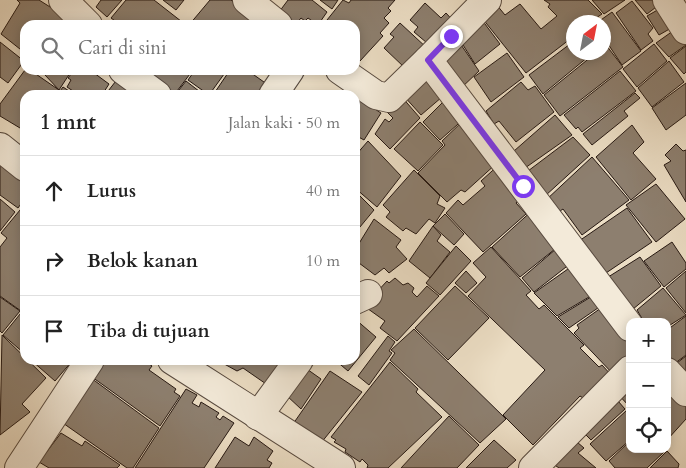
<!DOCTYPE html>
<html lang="id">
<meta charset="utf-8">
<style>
:root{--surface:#fff;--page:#f2f2f2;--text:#222;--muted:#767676;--line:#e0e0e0}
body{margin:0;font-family:Cardo,serif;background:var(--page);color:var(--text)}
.controls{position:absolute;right:15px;bottom:15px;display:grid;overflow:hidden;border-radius:10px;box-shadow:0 2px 12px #0003}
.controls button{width:45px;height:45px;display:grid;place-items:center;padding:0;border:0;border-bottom:1px solid var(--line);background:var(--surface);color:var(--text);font:25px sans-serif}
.compass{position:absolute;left:566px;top:15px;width:45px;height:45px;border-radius:50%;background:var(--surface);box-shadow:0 2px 12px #0003;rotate:32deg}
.stop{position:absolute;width:15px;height:15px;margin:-11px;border:4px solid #7c3aed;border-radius:50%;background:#fff}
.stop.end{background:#7c3aed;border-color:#fff;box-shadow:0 1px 5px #0008}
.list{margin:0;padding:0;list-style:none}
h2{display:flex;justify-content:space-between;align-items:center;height:65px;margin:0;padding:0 20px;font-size:21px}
h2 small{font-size:16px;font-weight:400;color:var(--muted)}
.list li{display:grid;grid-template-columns:32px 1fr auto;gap:15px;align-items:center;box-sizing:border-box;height:70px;padding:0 20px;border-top:1px solid var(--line)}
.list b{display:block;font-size:19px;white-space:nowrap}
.list em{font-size:16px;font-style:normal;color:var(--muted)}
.icon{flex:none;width:28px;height:28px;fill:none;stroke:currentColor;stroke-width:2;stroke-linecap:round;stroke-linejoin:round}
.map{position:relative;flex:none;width:686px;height:468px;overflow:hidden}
.search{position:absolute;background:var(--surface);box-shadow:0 2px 12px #0003;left:20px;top:20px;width:340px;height:55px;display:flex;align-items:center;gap:12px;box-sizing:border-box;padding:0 18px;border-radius:15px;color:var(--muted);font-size:19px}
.panel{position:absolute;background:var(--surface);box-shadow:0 2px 12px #0003;left:20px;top:90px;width:340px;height:275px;border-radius:15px}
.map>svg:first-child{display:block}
.building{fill:#8d7f6f;stroke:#261812}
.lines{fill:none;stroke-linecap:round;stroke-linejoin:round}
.minor-casing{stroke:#584a3f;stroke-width:30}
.minor{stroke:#f3ead9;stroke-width:28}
.route{stroke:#7c3aed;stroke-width:6}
</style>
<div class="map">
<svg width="686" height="468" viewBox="0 0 686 468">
<rect width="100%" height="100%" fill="#ecdec5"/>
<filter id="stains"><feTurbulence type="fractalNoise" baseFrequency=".004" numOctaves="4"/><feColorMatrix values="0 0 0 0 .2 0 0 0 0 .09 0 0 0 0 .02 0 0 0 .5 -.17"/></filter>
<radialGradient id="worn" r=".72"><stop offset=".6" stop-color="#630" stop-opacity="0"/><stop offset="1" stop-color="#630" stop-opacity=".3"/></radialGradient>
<g class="building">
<polygon points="17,0 39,0 66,17 59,25 25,25 25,53 1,34 20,3"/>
<polygon points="101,0 122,0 107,17 96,7"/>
<polygon points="126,0 154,0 186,25 117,25 118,23 111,18"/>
<polygon points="163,0 184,0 176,10"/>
<polygon points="210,0 231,0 254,18 248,25 189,25"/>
<polygon points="288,0 312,0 327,12 318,25 308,18 305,21 301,18 295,25 287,25 276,16"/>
<polygon points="320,0 338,0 332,9"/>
<polygon points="343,0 349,3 351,0 395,0 388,8 391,11 384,18 389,23 380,33 383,36 360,61 355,57 355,25 323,25"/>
<polygon points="544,0 588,0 602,14 590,22 574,22 574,36 526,73 482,18 496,4 505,15 520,4 541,29 557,16 548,7 550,4"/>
<polygon points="592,0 625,0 604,14"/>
<polygon points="635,0 663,0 664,1 647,14"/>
<polygon points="632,1 653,28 648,34 653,41 641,50 616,13"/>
<polygon points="425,3 441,18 446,13 457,25 433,48 414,32 418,27 410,20"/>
<polygon points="668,4 680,23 659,35 647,16"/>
<polygon points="612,12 641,51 622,65 604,38 604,22 598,22"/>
<polygon points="482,20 500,44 475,64 458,37"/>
<polygon points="400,23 428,49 405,68 384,48 394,37 390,34"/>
<polygon points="680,26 686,35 686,45 669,57 656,43"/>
<polygon points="455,36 479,71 459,90 433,61"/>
<polygon points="574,41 574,52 594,52 543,94 529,75"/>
<polygon points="0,42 24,61 8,83 0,77"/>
<polygon points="654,44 667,61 637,87 623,69"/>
<polygon points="606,45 623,67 560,116 544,95 597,52 604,52"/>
<polygon points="686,46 686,72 684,74 670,58"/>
<polygon points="507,53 524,77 491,102 474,77"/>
<polygon points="669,61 684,82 652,107 638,88"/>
<polygon points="25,70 30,70 59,90 55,95 25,95 25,131 0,116 0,104"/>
<polygon points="51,70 72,70 59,90 45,75"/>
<polygon points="74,70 90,70 109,84 102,95 79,95 67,87 71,80 68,78"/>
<polygon points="152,70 193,70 174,95 161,95 143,81"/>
<polygon points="195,70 227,70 209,95 188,80"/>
<polygon points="230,70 247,70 271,87 266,95 213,95"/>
<polygon points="425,70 442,97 421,115 403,95"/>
<polygon points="620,71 636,91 582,132 578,127 576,129 564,115"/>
<polygon points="119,77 147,95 105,95"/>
<polygon points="186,81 204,95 175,95"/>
<polygon points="521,82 528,90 535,86 554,112 516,142 499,121 494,124 486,111"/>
<polygon points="686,83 686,115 666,130 652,108"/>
<polygon points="63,87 75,95 57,95"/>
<polygon points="635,93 640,98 624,111 628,116 592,145 583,134"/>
<polygon points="401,96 420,118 390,149 375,134 385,119 389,122 393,118 386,111"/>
<polygon points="361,100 381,113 364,140 355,135 355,110"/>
<polygon points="445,100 466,117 440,140 423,122"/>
<polygon points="555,115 572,135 525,168 514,151"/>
<polygon points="465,119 497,163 465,192 461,190 447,202 418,173 445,145 442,141"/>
<polygon points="420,122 443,145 418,171 394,149"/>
<polygon points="632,125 644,142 633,153 656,179 631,200 596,157"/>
<polygon points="573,137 590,155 545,196 528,171"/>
<polygon points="368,141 401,176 377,207 355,188 355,156"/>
<polygon points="676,144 683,151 686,150 686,202 664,165 671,161 665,155"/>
<polygon points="592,157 629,200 582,235 563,209 557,213 546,200"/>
<polygon points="0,161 25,178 25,198 18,208 0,195"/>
<polygon points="502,162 522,196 516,203 526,214 483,252 446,213 458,200 463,205 485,186 481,181"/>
<polygon points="414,170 440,196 437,204 445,208 435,223 429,219 416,234 406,228 403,231 386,217 390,212 383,205"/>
<polygon points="656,184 685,219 656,242 626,205"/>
<polygon points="355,191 374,210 355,233"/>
<polygon points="0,199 15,212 0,231"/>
<polygon points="25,204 25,306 21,311 0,296 0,247 7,238 1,233"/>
<polygon points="535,208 565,241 520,277 492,247"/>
<polygon points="627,208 652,242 603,275 579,241"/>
<polygon points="445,214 464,234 454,245 433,226"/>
<polygon points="374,219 401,240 396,247 407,259 389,273 384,268 375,275 355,260 355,250"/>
<polygon points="433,226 441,235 437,241 450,252 430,278 409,261"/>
<polygon points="672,242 686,263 686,269 664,287 644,261"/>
<polygon points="563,243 575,260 534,292 522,278"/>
<polygon points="456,246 471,261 440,295 426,283"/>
<polygon points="491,247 531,291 526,295 539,309 544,305 584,345 580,348 599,367 602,365 613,377 586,400 580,396 533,445 503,415 545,370 468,296 486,277 473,263"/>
<polygon points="640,257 661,286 627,314 605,279"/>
<polygon points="575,264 594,294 557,316 534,293"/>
<polygon points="466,271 477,283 466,293 455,283"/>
<polygon points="686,271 686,313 666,288"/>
<polygon points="395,278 403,285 408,283 414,288 412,292 417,297 427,286 439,296 397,341 380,328 385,321 364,306 387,281 389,283"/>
<polygon points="455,286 489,318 448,360 415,328"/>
<polygon points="663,288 686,315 667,327 667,322 644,322 637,310"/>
<polygon points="599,292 608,301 569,328 558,317"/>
<polygon points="0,297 20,311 2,333 0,331"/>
<polygon points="608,303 630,334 630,360 615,376 574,333 579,328 577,325"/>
<polygon points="25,308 25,354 3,335"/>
<polygon points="686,316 686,355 674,364 667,355 667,330"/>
<polygon points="355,319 376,337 348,371 335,360 355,360"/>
<polygon points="414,329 506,419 480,443 390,360 395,353 391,350"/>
<polygon points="2,335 46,378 22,404 30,412 0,435"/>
<polygon points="388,336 395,342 389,351 392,353 369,385 358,376"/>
<polygon points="686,356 686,382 673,366"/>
<polygon points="31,360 73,360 55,381"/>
<polygon points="104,360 144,360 152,366 149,370 176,389 174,392 180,396 160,426 92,377"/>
<polygon points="217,360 288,360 269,386 243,368 237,371"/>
<polygon points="390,362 418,389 416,392 442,417 388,468 367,468 368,465 362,459 360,462 345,452 346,449 334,442 336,440 331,437"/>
<polygon points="304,367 321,379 301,409 286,395"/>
<polygon points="330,371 362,392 321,443 293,424"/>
<polygon points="91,378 159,428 133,468 127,468 60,421"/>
<polygon points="630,378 630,407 614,390"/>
<polygon points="186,389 197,395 192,403 199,407 201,402 219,413 216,417 220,420 223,416 234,423 204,468 135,468"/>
<polygon points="667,391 686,404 686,419 667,440"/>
<polygon points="618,401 625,409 591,440 578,427"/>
<polygon points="627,410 630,413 630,440 606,461 590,444"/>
<polygon points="449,416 479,445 457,468 401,468"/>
<polygon points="61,433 82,446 85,441 120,465 117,468 49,468 39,462"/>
<polygon points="570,436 584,448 578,453 596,468 559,468 546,459"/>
<polygon points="235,437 249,446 254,437 273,451 267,460 272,463 269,468 215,468"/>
<polygon points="494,440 516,460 507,468 466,468"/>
<polygon points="630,441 630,449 665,451 647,468 615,468 609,461"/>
<polygon points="667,451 679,464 678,468 650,468"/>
</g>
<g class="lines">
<defs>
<g id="minor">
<polyline points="63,0 88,25"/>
<polyline points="247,0 278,25"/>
<polyline points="487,0 428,60 630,327"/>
<polyline points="667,0 686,30"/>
<polyline points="123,70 157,95"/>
<polyline points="340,70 376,95 389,98 428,60"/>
<polyline points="273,95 290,70"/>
<polyline points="0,147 25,167"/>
<polyline points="355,300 368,294"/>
<polyline points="172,360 341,468"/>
<polyline points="667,372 686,392"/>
<polyline points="258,416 299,360"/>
<polyline points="19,468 90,360"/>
<polyline points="533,468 630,370"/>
</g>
</defs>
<use href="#minor" class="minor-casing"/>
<use href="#minor" class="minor"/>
</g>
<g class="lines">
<polyline class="route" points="451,36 428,60 523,186"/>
</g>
<rect width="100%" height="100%" filter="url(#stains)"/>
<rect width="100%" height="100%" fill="url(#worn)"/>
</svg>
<div class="controls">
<button>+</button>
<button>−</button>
<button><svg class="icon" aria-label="locate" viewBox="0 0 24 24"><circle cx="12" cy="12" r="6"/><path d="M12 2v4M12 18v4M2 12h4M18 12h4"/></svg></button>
</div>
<svg class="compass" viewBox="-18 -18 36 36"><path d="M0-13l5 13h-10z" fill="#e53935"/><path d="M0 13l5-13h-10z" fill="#767676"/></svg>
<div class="stop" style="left:523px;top:186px"></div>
<div class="stop end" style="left:451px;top:36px"></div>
<div class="search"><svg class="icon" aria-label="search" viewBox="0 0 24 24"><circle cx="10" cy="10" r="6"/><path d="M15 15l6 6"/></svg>Cari di sini</div>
<section class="panel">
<h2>1 mnt<small>Jalan kaki · 50 m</small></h2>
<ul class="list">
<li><svg class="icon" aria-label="ahead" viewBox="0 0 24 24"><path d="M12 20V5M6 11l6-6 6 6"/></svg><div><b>Lurus</b></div><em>40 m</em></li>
<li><svg class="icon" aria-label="right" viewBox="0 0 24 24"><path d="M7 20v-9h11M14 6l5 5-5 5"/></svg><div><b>Belok kanan</b></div><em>10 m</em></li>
<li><svg class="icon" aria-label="arrive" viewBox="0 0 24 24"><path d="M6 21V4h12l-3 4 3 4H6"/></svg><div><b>Tiba di tujuan</b></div></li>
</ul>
</section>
</div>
